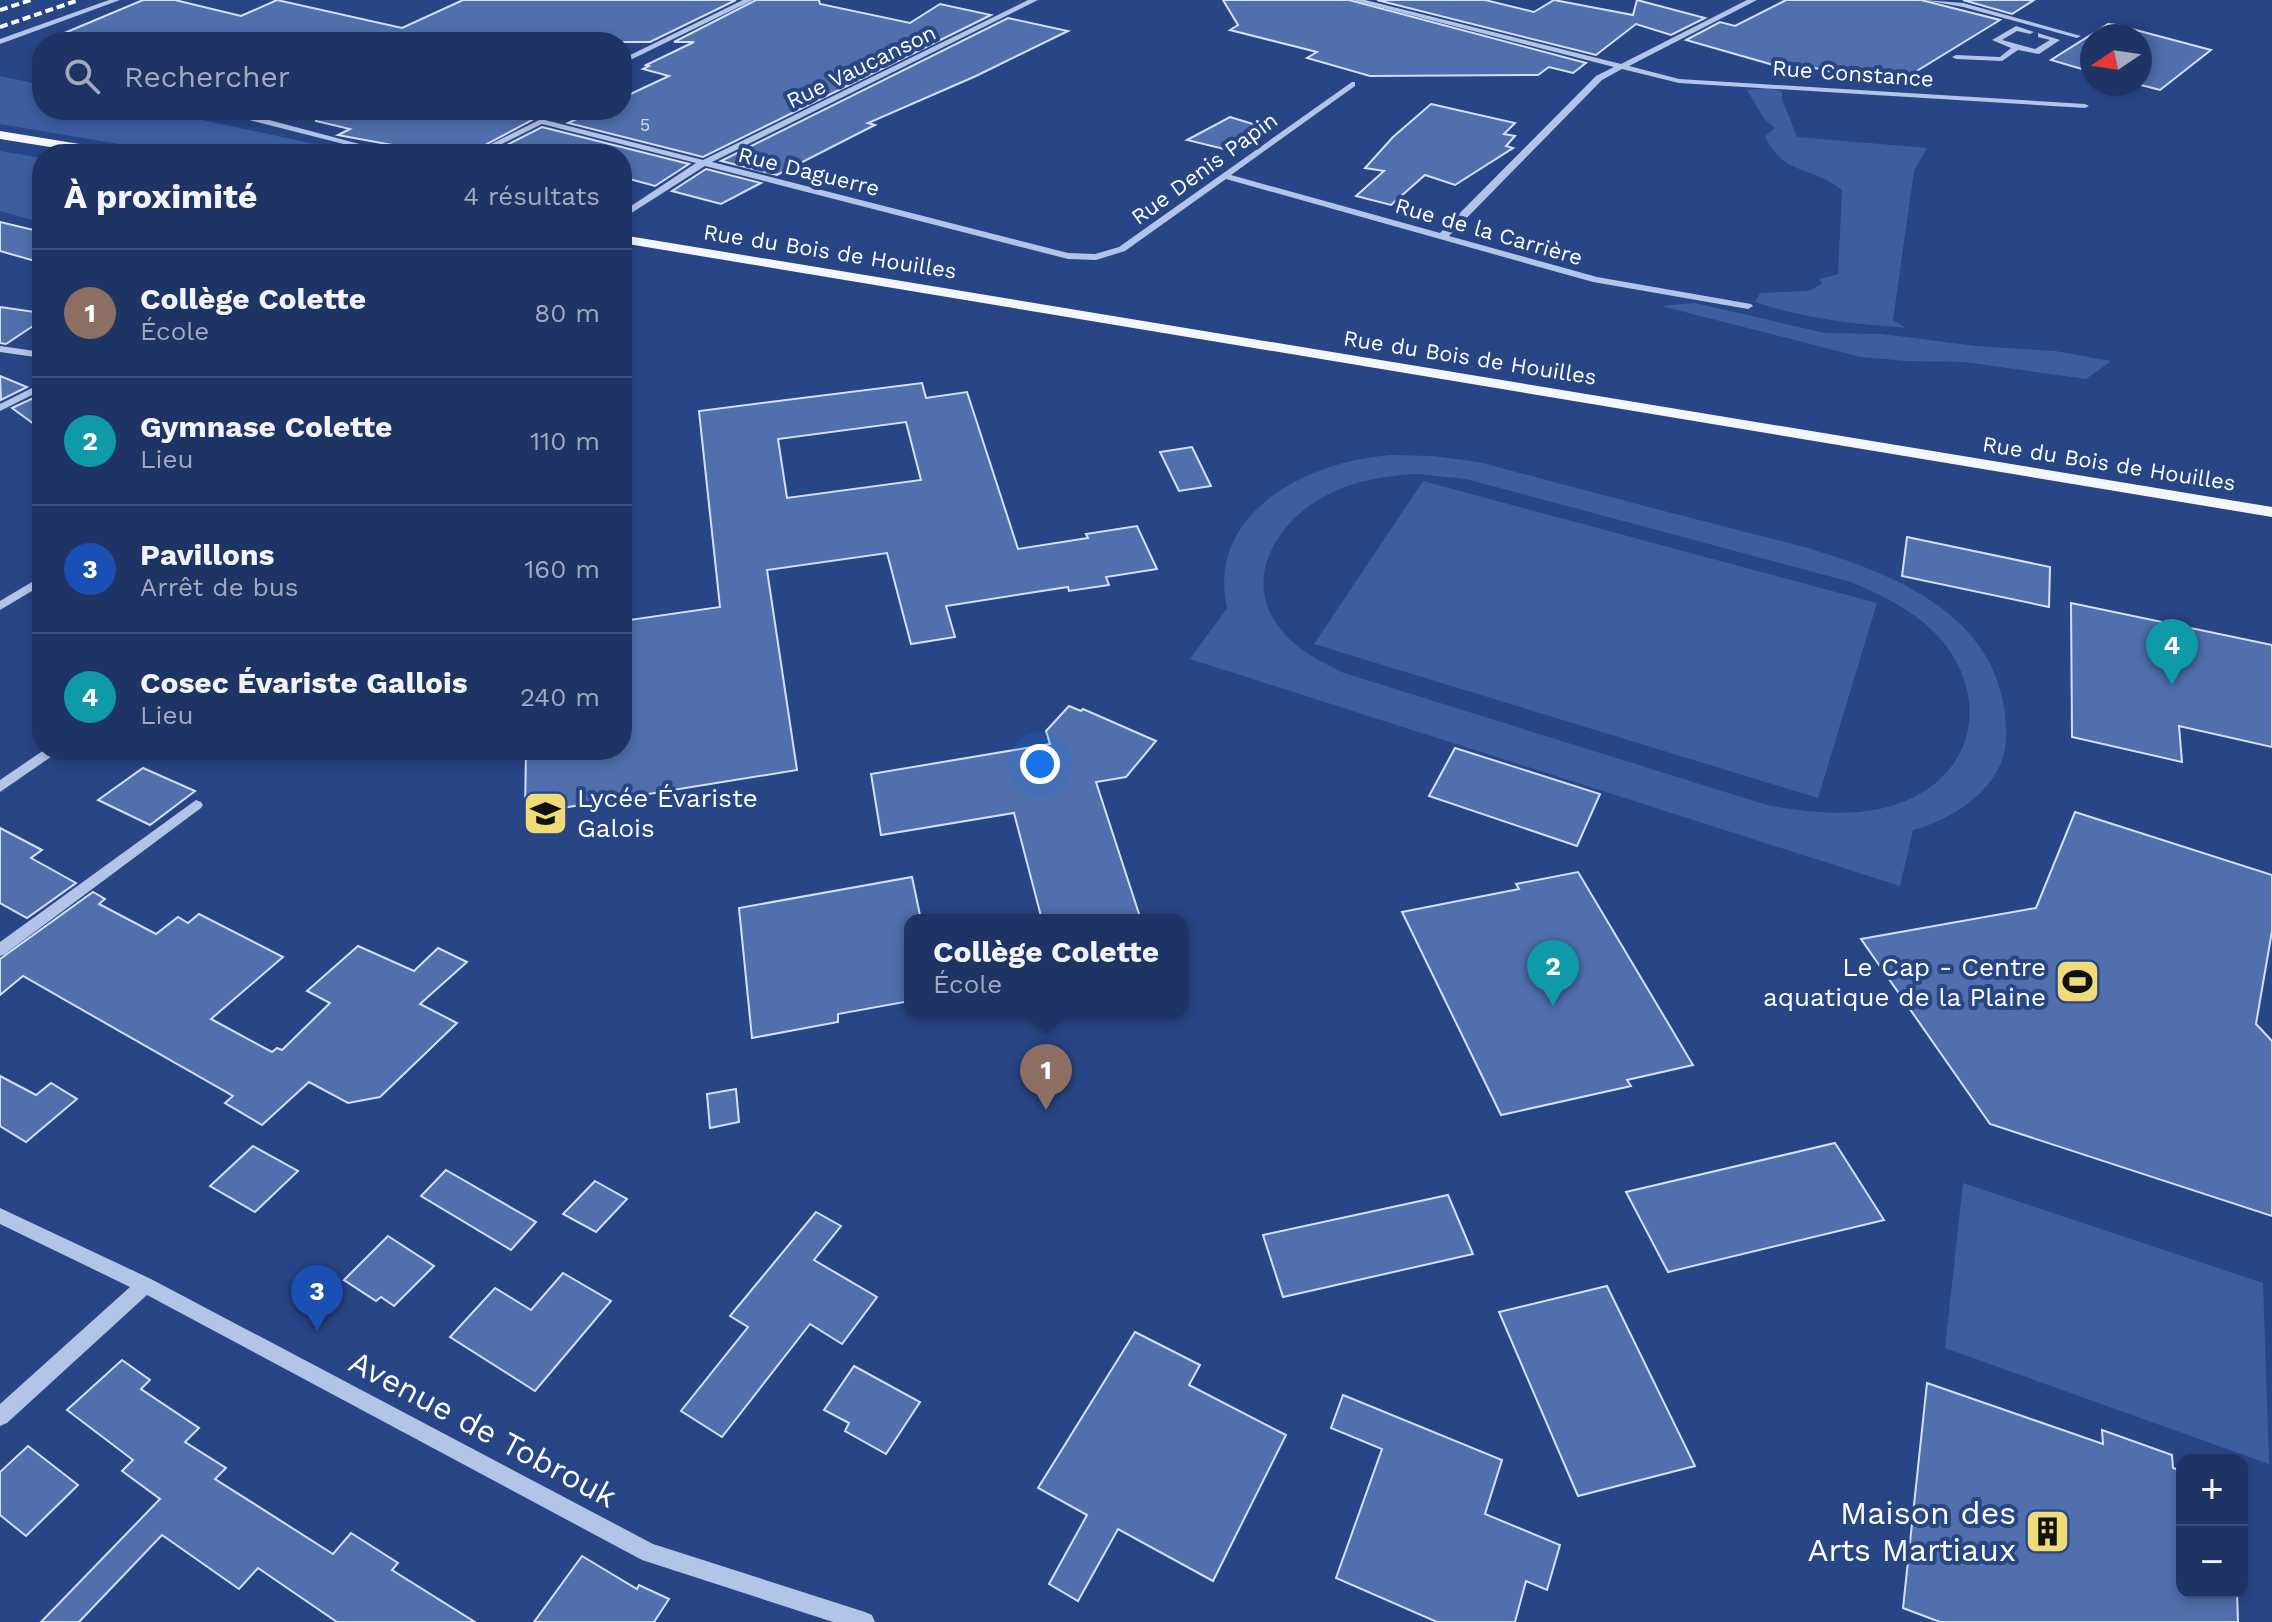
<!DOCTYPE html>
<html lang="fr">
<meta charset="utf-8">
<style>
:root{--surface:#1e3464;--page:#2b3f6d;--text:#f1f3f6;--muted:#a1aabf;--line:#3c4f78;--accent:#95b2f1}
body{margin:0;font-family:"Work Sans",sans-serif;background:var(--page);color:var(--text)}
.controls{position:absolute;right:24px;bottom:24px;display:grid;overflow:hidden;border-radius:16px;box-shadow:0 4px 12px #0003}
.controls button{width:72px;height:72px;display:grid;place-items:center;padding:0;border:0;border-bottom:2px solid var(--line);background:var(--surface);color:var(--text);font:40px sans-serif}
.compass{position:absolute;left:2080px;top:24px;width:72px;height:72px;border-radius:50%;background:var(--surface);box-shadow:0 4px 12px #0003;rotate:257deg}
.you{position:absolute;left:1040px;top:764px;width:28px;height:28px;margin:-20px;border:6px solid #fff;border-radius:50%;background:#1a73e8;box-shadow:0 0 0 12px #1a73e833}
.badge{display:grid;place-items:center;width:52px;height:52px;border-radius:50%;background:var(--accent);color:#fff;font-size:26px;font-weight:700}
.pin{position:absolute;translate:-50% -66px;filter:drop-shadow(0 2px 4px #0008)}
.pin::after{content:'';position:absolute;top:42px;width:28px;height:24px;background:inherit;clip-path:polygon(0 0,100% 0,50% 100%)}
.popup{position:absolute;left:904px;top:914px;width:284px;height:104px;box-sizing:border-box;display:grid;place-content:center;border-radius:16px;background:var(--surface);filter:drop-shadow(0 2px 6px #0005);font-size:26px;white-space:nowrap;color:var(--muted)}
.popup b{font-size:30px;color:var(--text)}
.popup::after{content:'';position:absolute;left:50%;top:100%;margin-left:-16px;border:16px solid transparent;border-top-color:var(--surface)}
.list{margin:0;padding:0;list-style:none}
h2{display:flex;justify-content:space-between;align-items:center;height:104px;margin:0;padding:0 32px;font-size:34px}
h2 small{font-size:26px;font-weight:400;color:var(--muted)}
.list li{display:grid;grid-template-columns:52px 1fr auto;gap:24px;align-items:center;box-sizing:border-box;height:128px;padding:0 32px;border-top:2px solid var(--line)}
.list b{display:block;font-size:30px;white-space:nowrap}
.list p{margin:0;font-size:26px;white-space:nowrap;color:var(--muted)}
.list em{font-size:26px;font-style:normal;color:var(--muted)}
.icon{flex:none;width:44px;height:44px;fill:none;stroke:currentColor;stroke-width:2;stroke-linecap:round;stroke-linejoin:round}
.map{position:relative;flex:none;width:2272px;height:1622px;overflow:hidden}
.search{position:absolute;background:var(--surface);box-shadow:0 4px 12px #0003;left:32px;top:32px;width:600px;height:88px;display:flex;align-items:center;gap:20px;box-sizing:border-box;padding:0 28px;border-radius:32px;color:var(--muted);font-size:30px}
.panel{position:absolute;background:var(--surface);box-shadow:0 4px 12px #0003;left:32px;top:144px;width:600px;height:616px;border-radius:32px}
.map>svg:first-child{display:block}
.green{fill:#3c5ea1;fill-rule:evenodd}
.building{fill:#506fac;stroke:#d5e0f6;stroke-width:2;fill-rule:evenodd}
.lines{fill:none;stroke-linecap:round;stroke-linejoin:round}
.minor{fill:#b2c4e7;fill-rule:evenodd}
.major{fill:#f4f6fe;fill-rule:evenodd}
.rail{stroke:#fff;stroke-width:4;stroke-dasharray:8 4;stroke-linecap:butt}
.labels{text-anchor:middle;stroke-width:8;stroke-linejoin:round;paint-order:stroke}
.far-number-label{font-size:18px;fill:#d3dbea}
.far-street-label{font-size:22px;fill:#fff;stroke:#284585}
.poi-label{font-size:26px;fill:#fff;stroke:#284585;text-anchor:start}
.near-street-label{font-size:32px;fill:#fff;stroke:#284585}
.near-poi-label{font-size:32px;fill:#fff;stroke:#284585;text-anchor:end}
</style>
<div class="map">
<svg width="2272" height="1622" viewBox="0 0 2272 1622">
<rect width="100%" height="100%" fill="#284585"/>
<g class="green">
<polygon points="0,76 42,85 42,110 156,110 361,154 178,154 0,124"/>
<path d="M1766,88L1782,91V99L1797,137L1927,148L1914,171L1893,320L1906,328C1854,324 1804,319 1755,302L1760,293L1808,291L1822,284L1820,279L1838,274L1842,190C1809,164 1784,177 1765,136L1775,128L1765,120L1747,90Z"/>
<polygon points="0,151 42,158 42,223 0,211"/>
<polygon points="1695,303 1825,333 1882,334 1976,346 2055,351 2111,361 2086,379 1965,362 1906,361 1861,357 1661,306"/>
<path d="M1391,455L1432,456L1479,462C1553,482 1628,502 1703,521C1819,552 2010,582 2006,738C2005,787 1954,819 1913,830L1900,886L1190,659L1227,608C1206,511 1309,461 1391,455ZM1417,474L1466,479L1851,582C1880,594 1912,610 1934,632C1989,687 1981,770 1905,801C1862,819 1811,813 1767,805L1344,673C1319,661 1295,649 1279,627C1241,577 1279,519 1327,495C1355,480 1385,476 1417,474Z"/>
<polygon points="1423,481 1877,603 1818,798 1314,644"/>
<polygon points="1963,1183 2263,1283 2269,1464 1945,1348"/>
</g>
<g class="building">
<polygon points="143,0 175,0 241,16 277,0 402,28 463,0 736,0 650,42 43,42"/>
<polygon points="756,0 819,0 820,4 910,23 940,4 991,15 703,157 568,123 596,110 622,110 622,98 669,76 643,69 649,66 646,65 694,42 674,42"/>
<polygon points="1223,0 1349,0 1586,63 1573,73 1549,67 1538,75 1370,76 1307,58 1317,52 1230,30 1238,25"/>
<polygon points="1377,0 1485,0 1534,12 1554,0 1633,15 1637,0 1705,18 1671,35 1636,24 1596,55"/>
<polygon points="1786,0 1921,0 2000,20 1902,80 1888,77 1878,83 1815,68 1805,74 1686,40 1720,22 1735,26"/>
<polygon points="1963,0 2034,0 2012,14"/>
<polygon points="1008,18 1068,31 976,76 868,123 875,125 777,175 721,161"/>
<polygon points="2108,24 2117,25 2211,50 2160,90 2137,84 2140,84 2140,36 2092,36 2092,72 2051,60"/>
<polygon points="1431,104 1515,123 1504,134 1515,136 1506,146 1513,148 1455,185 1425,175 1391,205 1356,196 1384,171 1365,168 1393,137"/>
<polygon points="317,110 500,110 536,118 468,154 441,154 338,135 350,129 316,121"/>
<polygon points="1230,117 1263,127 1228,150 1187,140"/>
<polygon points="542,127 689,164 655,186 622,177 622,154 489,154"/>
<polygon points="706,169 761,183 721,204 672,191"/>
<polygon points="0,222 42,232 42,263 0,251"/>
<polygon points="0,307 42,313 42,320 6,344 0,343"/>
<polygon points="0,376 27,387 1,400"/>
<path d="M922,383L926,398L967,392L1018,549L1088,538L1086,534L1137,526L1157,569L1106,577L1109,585L1069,591L1068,587L946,606L955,637L911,644L887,553L767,570L797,770L525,814L526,750H622V621L720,607L699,411ZM906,422L921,480L787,498L778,439Z"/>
<polygon points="42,394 42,430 12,408"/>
<polygon points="1192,447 1211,486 1179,491 1160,452"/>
<polygon points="1907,537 2050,567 2049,607 1902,576"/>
<polygon points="2071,603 2272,645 2272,747 2179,726 2182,762 2072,737"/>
<polygon points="1069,706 1081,711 1083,709 1156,741 1126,777 1096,782 1141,920 1042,920 1014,813 881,835 871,774 1050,744 1046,731"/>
<polygon points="1455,748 1600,794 1577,846 1429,796"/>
<polygon points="143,768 195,791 150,825 98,800"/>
<polygon points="2075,812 2272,875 2272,931 2256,1024 2272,1041 2272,1216 1990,1124 1861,939 2036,908"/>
<polygon points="0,828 42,850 31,858 76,883 27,918 0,903"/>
<polygon points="1578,872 1693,1065 1627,1080 1631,1086 1501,1115 1402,912 1519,889 1516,884"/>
<polygon points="912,877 921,920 910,920 910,1001 838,1014 838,1022 752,1038 739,908"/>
<polygon points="93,892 105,899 99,904 156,934 178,917 188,923 199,914 283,957 211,1019 272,1052 277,1048 282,1050 330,1003 307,991 358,946 414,971 438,948 467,962 420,1004 457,1023 380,1097 348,1103 309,1082 262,1125 225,1103 233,1096 23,976 0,995 0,959"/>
<polygon points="0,1076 36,1095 51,1083 77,1099 26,1142 0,1126"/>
<polygon points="736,1089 739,1122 710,1128 707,1094"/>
<polygon points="1835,1143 1884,1220 1668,1272 1626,1192"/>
<polygon points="253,1146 298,1171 255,1212 210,1186"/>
<polygon points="446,1170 536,1222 511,1250 421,1196"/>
<polygon points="595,1181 627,1199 596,1232 563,1214"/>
<polygon points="1448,1195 1473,1254 1283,1297 1263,1235"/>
<polygon points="816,1212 841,1226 814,1260 877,1297 842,1344 810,1324 722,1437 681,1411 748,1327 730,1316"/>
<polygon points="388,1236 434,1266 394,1306 381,1297 376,1301 344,1280"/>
<polygon points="563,1273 611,1301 535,1391 450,1337 495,1288 531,1310"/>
<polygon points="1607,1286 1695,1466 1578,1496 1499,1312"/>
<polygon points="1135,1332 1200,1365 1189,1385 1286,1435 1213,1581 1118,1529 1078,1601 1049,1584 1087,1515 1038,1488"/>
<polygon points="122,1360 150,1380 141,1389 199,1428 185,1442 226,1468 215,1479 333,1554 351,1533 398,1563 392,1570 475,1622 337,1622 258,1568 239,1589 162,1535 79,1622 41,1622 160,1499 122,1471 133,1460 67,1410"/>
<polygon points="854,1366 920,1402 886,1454 845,1431 849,1423 824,1410"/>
<polygon points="1927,1383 2103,1444 2102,1430 2172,1455 2173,1468 2182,1471 2182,1592 2237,1592 2238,1622 1940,1622 1903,1608"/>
<polygon points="1343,1395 1502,1460 1485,1514 1560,1545 1547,1590 1526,1581 1515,1622 1437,1622 1336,1578 1382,1449 1331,1428"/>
<polygon points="28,1446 78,1485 26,1536 0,1515 0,1472"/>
<polygon points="582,1556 637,1589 639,1585 669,1599 654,1622 534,1622"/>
</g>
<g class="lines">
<g class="minor">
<polygon points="109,0 120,0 0,44 0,39"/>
<polygon points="743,0 753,0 622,64 622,59"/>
<polygon points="1028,0 1038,0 712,162 1068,253 1095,254 1119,247 1352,82 1355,82 1355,86 1231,175 1440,233 1596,76 1614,67 1352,0 1365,0 1621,64 1747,0 1757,0 1629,66 1679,79 2085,104 2089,106 2085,108 1679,83 1622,69 1602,80 1449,236 1597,277 1751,304 1753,306 1748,309 1593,282 1226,179 1125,251 1096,260 1068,259 705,166 622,219 622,212 696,163 542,124 482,154 471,154 541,119 703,160"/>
<polygon points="1924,0 1963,3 2081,36 2077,38 1963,7"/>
<polygon points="2016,26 2034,32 2030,34 2017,31 2002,40 2035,49 2050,40 2038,37 2038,33 2060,40 2039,54 2018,50 2002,61 1956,59 1952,57 1956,55 2000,57 2011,48 1992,40"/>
<polygon points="222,110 231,110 397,154 383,154 222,113"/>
<polygon points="0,346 42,352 42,358 0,352"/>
<polygon points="42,383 42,390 0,411 0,404"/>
<polygon points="42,576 42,585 0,610 0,601"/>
<polygon points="44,750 61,750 0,792 0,780"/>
<polygon points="196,800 201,802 203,805 201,808 5,954 0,956 0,942"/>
<polygon points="0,1208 151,1279 653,1544 865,1612 872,1615 875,1622 833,1622 642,1560 147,1295 7,1423 0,1426 0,1404 130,1287 0,1224"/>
</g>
<g class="major">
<polygon points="0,131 116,150 122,154 94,154 0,139"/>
<polygon points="622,235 2272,507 2272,517 622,243"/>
</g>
<g class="rail">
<polyline points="0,10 31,0"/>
<polyline points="0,27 79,0"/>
</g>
</g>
<defs>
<symbol id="school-square" viewBox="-11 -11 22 22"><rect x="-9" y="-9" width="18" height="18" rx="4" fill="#efdb78" stroke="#284585"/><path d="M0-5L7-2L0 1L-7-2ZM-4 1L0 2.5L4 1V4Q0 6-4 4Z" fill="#111"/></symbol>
<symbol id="stadium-square" viewBox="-11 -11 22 22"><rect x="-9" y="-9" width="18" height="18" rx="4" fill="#efdb78" stroke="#284585"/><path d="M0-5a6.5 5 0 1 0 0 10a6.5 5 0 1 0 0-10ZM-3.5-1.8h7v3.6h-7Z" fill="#111"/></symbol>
<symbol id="building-square" viewBox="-11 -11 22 22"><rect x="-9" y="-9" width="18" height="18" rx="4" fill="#efdb78" stroke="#284585"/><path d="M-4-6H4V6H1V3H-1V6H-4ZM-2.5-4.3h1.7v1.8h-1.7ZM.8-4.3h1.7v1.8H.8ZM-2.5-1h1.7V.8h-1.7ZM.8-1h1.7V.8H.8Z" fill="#111"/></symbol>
</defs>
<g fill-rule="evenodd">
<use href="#school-square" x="520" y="788" width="51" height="51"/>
<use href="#stadium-square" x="2052" y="956" width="51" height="51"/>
<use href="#building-square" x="2022" y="1506" width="51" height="51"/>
</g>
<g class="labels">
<g class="far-number-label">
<text x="645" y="131">5</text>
</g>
<g class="far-street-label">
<text transform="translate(861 66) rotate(-26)" y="8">Rue Vaucanson</text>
<text transform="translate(1853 73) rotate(4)" y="8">Rue Constance</text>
<text transform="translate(1204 168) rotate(-36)" y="8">Rue Denis Papin</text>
<text transform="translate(809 171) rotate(14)" y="8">Rue Daguerre</text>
<text transform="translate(1489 231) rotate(16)" y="8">Rue de la Carrière</text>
<text transform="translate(830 251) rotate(9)" y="8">Rue du Bois de Houilles</text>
<text transform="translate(1470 357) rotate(9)" y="8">Rue du Bois de Houilles</text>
<text transform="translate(2109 463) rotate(9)" y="8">Rue du Bois de Houilles</text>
</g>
<g class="poi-label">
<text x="577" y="807">Lycée Évariste<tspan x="577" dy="30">Galois</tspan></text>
<text x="2046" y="976" text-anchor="end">Le Cap - Centre<tspan x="2046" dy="30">aquatique de la Plaine</tspan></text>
</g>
<g class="near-street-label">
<text transform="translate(483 1429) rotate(28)" y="11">Avenue de Tobrouk</text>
</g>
<g class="near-poi-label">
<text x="2016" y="1524">Maison des<tspan x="2016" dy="37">Arts Martiaux</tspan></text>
</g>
</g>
</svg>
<div class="controls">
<button>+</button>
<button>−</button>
</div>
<svg class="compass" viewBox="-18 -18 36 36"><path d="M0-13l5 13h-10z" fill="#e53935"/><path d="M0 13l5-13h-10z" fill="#a1aabf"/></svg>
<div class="you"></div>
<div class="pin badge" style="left:1046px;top:1110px;background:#8d6e63">1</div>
<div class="popup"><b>Collège Colette</b>École</div>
<div class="pin badge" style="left:1553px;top:1006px;background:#0f9aa8">2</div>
<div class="pin badge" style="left:317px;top:1331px;background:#1a4fb4">3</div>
<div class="pin badge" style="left:2172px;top:685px;background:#0f9aa8">4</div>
<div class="search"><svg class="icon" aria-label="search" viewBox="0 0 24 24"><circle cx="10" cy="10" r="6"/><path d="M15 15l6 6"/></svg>Rechercher</div>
<section class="panel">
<h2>À proximité<small>4 résultats</small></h2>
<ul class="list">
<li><span class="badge" style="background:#8d6e63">1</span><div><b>Collège Colette</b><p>École</p></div><em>80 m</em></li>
<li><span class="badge" style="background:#0f9aa8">2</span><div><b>Gymnase Colette</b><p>Lieu</p></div><em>110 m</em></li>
<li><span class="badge" style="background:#1a4fb4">3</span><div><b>Pavillons</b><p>Arrêt de bus</p></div><em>160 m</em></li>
<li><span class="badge" style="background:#0f9aa8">4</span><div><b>Cosec Évariste Gallois</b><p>Lieu</p></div><em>240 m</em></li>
</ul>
</section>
</div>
